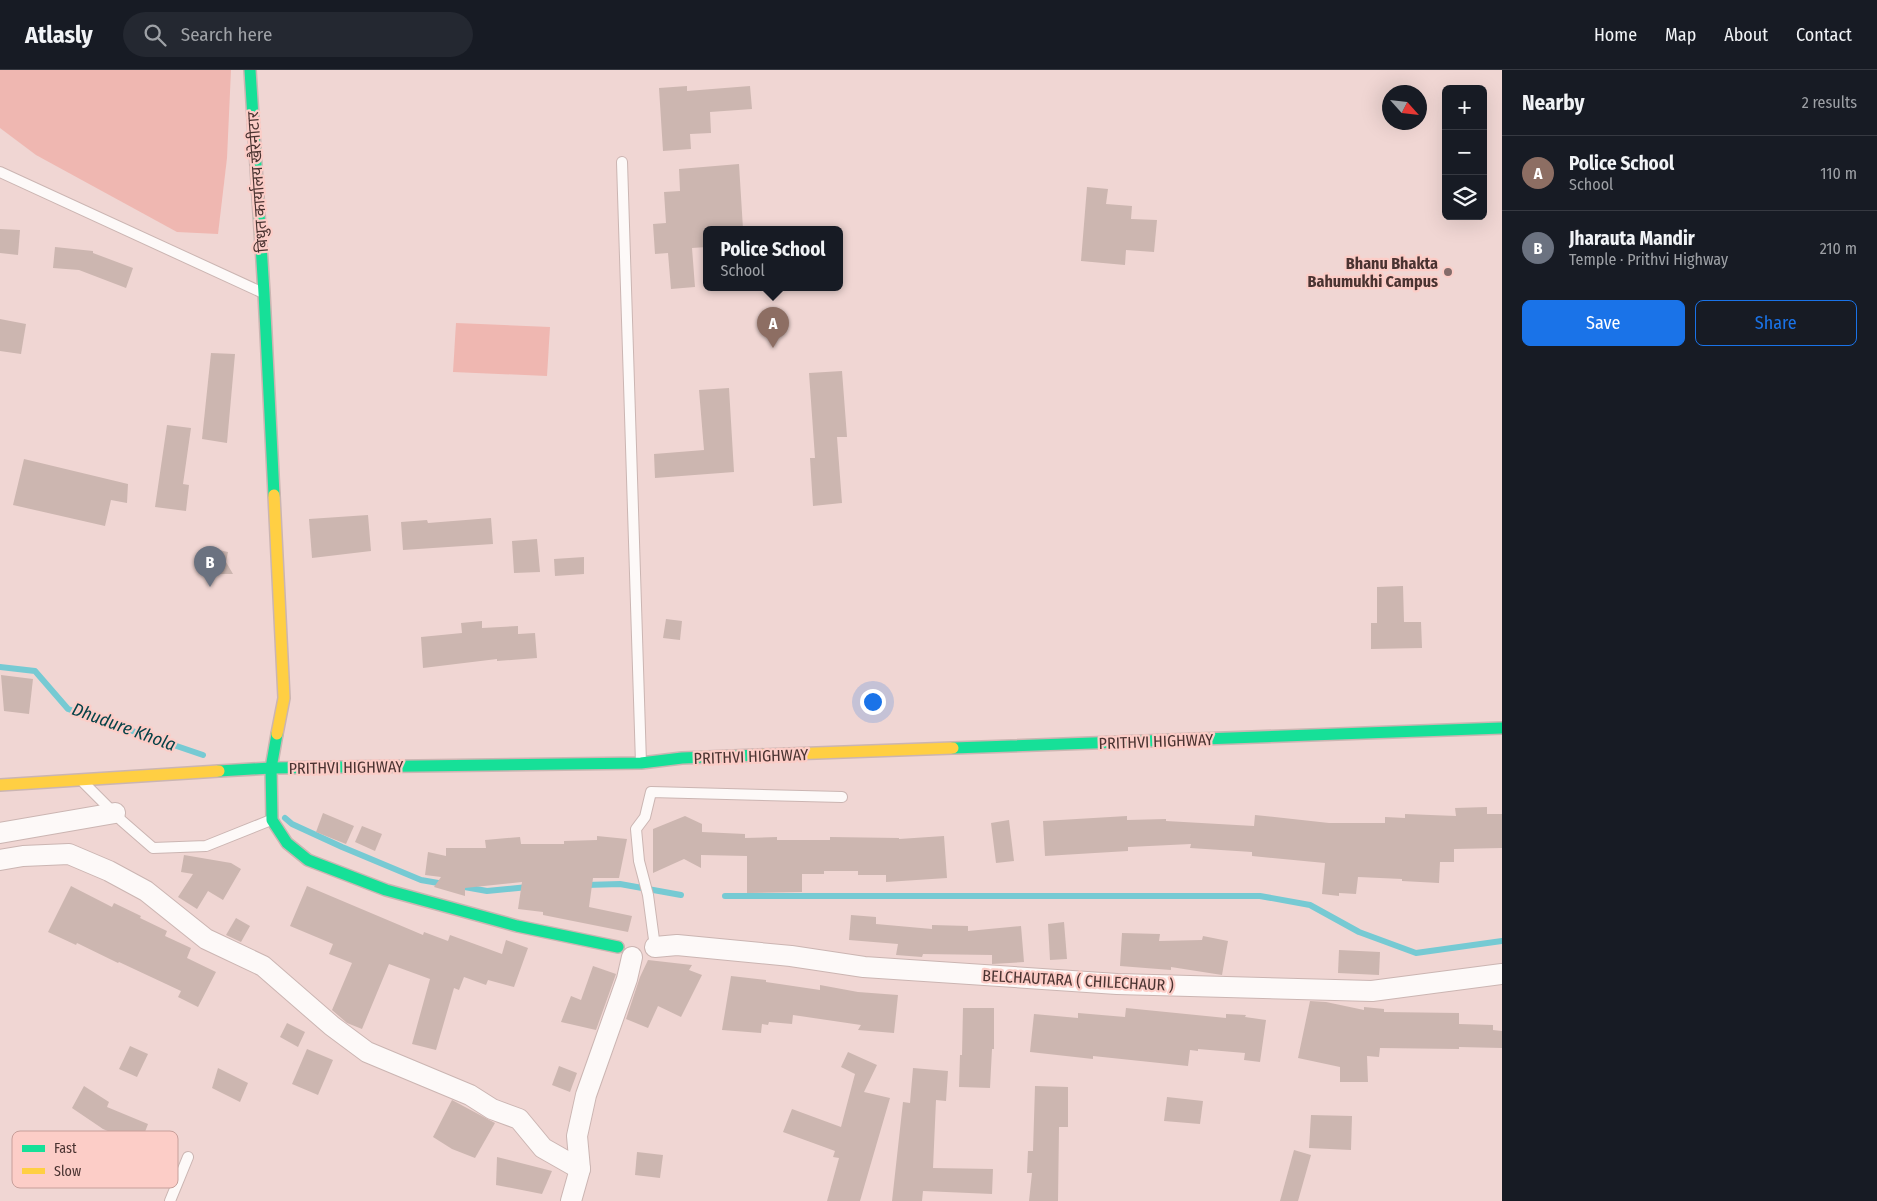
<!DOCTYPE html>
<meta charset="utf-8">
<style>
:root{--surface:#171b24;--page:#242831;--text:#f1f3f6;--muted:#9ea1a6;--line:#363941;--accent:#1a73e8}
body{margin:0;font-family:"Fira Sans Condensed","Noto Sans Devanagari",sans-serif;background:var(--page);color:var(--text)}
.controls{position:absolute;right:15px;top:15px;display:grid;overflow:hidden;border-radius:8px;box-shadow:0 5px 20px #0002}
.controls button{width:45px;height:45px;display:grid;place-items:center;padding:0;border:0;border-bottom:1px solid var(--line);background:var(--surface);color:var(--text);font:25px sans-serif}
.compass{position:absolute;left:1382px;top:15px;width:45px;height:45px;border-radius:50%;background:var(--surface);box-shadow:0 5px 20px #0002;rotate:117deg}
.you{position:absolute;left:872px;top:631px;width:18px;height:18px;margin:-12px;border:4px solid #fff;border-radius:50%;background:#1a73e8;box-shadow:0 0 0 8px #1a73e833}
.badge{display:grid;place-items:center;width:32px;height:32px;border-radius:50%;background:var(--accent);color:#fff;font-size:16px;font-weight:700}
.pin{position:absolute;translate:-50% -41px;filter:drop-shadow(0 1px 2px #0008)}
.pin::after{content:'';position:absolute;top:26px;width:18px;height:15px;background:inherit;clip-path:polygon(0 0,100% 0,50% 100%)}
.popup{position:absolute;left:703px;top:156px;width:140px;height:65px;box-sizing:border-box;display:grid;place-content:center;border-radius:8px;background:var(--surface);filter:drop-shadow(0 1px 4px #0005);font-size:16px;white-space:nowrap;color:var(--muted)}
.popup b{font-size:19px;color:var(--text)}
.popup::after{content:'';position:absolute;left:50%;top:100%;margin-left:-10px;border:10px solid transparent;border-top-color:var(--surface)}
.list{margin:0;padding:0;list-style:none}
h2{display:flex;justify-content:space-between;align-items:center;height:65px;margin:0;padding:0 20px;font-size:21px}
h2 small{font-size:16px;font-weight:400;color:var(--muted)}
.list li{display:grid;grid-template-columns:32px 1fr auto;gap:15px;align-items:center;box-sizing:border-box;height:75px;padding:0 20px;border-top:1px solid var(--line)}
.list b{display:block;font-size:19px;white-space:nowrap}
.list p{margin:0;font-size:16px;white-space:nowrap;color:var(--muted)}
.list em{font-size:16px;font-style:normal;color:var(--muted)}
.actions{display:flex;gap:10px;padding:15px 20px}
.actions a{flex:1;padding:11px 0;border:1px solid var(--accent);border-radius:8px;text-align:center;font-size:18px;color:var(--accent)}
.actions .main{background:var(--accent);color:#fff}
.icon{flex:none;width:28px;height:28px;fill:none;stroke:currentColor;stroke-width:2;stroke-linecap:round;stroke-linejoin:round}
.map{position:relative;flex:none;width:1502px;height:1131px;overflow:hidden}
header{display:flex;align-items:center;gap:30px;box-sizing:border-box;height:70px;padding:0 25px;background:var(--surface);border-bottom:1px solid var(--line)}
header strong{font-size:24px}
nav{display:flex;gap:28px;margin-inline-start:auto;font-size:18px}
.search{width:350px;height:45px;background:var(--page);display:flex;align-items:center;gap:12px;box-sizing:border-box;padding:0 18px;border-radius:28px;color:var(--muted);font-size:19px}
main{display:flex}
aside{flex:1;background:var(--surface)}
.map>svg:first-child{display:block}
.green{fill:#efb7b1}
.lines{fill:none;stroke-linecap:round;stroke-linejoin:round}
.stream{stroke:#76cad3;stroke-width:6}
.building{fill:#ccb6b0}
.lane-casing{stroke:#cbb5b2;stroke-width:12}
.street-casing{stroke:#cbb5b2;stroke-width:22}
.fast-casing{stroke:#cbb5b2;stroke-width:14}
.slow-casing{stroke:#cbb5b2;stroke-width:14}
.lane{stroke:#fdf9f8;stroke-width:10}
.street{stroke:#fdf9f8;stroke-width:20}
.fast{stroke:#16e098;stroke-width:11}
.slow{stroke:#ffcf43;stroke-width:11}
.poi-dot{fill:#846c6a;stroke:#fccdc7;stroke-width:2}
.labels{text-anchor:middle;stroke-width:4.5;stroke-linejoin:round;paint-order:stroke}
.street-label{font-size:16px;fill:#4a3331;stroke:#fccdc7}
.poi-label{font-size:16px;font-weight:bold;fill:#4a3331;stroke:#fccdc7;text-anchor:end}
.water-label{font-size:18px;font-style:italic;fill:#054248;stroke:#fccdc7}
.key{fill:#fccdc7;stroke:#c79f9a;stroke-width:1}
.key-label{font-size:14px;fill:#4a3331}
</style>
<header>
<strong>Atlasly</strong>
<div class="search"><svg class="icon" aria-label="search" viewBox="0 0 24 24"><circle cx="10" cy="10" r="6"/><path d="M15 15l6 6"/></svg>Search here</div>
<nav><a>Home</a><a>Map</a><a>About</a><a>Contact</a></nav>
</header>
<main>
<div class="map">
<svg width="1502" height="1131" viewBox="0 0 1502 1131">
<rect width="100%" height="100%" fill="#f0d6d3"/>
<g class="green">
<polygon points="0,0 231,0 227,88 218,164 177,162 36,85 0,58"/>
<polygon points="456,253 550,257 547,306 453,302"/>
</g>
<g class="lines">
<g class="stream">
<polyline points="0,597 35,601 68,639 203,685"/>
<polyline points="285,748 292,754 342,777 421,810 444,814"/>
<polyline points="586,815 620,814 681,825"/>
<polyline points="459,816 487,821 528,817"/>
<polyline points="725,826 1260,826 1310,835 1359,862 1416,883 1502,871"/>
</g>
</g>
<g class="building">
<polygon points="687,16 687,21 750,16 752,39 710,42 711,63 690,64 691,79 663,81 659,18"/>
<polygon points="739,94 743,159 707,159 707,177 692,178 695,217 671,219 668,183 655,184 653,154 666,153 664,122 680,121 679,99"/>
<polygon points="1087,117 1108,119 1106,134 1132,136 1131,149 1157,150 1154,182 1126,180 1125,195 1081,191"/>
<polygon points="0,159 20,160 18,185 0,183"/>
<polygon points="55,177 93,181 93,183 133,198 126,218 79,200 53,198"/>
<polygon points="0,249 26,254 21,284 0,281"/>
<polygon points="211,283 235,284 227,373 202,369"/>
<polygon points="842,301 847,367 837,367 842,433 813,436 810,388 815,388 809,303"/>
<polygon points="729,318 734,402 655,408 654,384 704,380 699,320"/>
<polygon points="167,355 191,358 183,414 189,415 186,441 155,437"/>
<polygon points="24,389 128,414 127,433 111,430 105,456 13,435"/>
<polygon points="368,445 371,481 312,488 309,449"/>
<polygon points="491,448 493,474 403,480 401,452 427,450 428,453"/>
<polygon points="537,469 540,502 514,503 512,471"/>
<polygon points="205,477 228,482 226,492 233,504 200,504"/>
<polygon points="584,487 584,504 555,506 554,489"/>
<polygon points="1403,516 1404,552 1421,552 1422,578 1371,579 1371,553 1377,553 1377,517"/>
<polygon points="666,549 682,551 680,570 663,568"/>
<polygon points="482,551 482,558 518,556 518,564 535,563 537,588 497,591 497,589 423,598 421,567 462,563 461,553"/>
<polygon points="1,605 33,609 29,644 4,641"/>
<polygon points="1487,737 1487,744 1502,744 1502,778 1454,779 1454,792 1440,792 1439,813 1402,811 1402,809 1358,807 1356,824 1339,823 1339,826 1322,824 1325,793 1252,786 1252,782 1190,778 1191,774 1128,777 1128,781 1045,786 1043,751 1127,746 1127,750 1166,749 1166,751 1254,756 1255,745 1329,753 1385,753 1385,747 1405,748 1405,744 1456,746 1455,738"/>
<polygon points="323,743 354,756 346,774 316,762"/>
<polygon points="685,746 702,754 702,762 745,764 745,768 777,767 777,770 830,770 830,767 899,768 899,769 944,766 947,808 886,812 886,805 858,805 858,801 824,801 824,804 802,804 802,822 747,823 747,786 701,785 701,798 684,789 653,803 653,759"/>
<polygon points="1009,750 1014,791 996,793 991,753"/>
<polygon points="362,756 382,764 375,781 355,772"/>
<polygon points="597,766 627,769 619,808 593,808 589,837 632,846 628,862 543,845 543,842 518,839 522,812 465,818 465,826 434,817 441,807 425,805 428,782 446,786 446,778 486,778 485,770 520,767 521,774 564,774 564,771 597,770"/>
<polygon points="184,785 231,793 241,799 223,830 208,821 197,839 178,827 193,804 181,802"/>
<polygon points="71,816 112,837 114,833 141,846 140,848 167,861 165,866 191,878 187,888 216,902 198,937 178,927 181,921 119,892 118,893 77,873 76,875 48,862"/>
<polygon points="307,816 423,865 424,862 448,871 450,865 502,884 506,870 528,878 514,917 488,910 486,915 464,907 459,920 454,918 436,980 412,974 430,909 389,894 362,959 347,953 332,940 352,893 329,884 333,874 290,856"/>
<polygon points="851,845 876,847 876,854 932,859 932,855 968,856 968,861 1021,856 1024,892 992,894 992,885 923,884 922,887 896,885 898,874 849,870"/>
<polygon points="236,848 250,856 241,872 226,865"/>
<polygon points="1064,852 1067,889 1050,890 1048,854"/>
<polygon points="1122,863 1160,864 1159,871 1202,870 1203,866 1228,871 1222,905 1171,897 1171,900 1120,896"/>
<polygon points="1339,880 1380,882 1379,905 1338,903"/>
<polygon points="648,890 692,895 689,900 702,905 681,947 658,936 648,958 626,949 640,907"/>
<polygon points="593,896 616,904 596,960 561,952 571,926 581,930"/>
<polygon points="731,906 766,910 766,912 820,920 820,915 858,922 898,925 894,963 858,960 861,955 793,945 792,954 769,952 768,955 762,954 761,963 722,960"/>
<polygon points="1310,931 1326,932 1364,940 1364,937 1384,939 1384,942 1459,943 1459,954 1493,955 1493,960 1502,961 1502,978 1459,977 1459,979 1380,978 1379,987 1367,986 1368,1012 1340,1012 1340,997 1298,988"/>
<polygon points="963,938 994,938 994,979 992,979 990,1018 959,1017 960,985 962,985"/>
<polygon points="1126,938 1226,948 1226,944 1246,945 1245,947 1266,950 1260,992 1244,990 1245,983 1198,979 1198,981 1190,980 1188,996 1093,986 1093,989 1030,982 1034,944 1078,948 1078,943 1125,947"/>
<polygon points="287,953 305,962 298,977 280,967"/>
<polygon points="130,976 148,984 137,1007 119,999"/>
<polygon points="307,979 333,990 318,1025 292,1014"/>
<polygon points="848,982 877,995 864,1022 890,1028 860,1131 827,1131 839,1088 833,1087 835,1081 783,1062 792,1039 841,1057 855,1004 841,997"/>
<polygon points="559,996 577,1003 570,1022 552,1015"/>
<polygon points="218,998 248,1013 240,1032 212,1018"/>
<polygon points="913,998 948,1001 946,1031 936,1030 933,1098 993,1099 992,1124 923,1121 922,1131 892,1131 903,1032 910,1033"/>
<polygon points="84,1016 109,1032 107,1037 148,1054 140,1075 103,1059 72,1038"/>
<polygon points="1035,1016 1068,1017 1068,1057 1059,1057 1058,1131 1029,1131 1032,1103 1027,1103 1028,1081 1033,1081"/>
<polygon points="1167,1027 1203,1031 1200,1054 1164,1051"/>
<polygon points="452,1030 495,1053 475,1088 452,1079 433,1067"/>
<polygon points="1311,1045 1352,1046 1351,1080 1309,1078"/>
<polygon points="1294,1080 1311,1085 1298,1131 1280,1131"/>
<polygon points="637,1082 663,1085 660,1108 635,1105"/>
<polygon points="497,1087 552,1101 542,1124 496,1115"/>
</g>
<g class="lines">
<defs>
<g id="lane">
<polyline points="622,92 641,693"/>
<polyline points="0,102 261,222"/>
<polyline points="84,713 122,751 153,778 206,776 271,750"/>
<polyline points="655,877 648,825 639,791 636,759 645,747 651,722 842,727"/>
<polyline points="170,1131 188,1087"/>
</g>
<g id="street">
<polyline points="0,763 115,743"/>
<polyline points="0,790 23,786 69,784 109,801 146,821 206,869 263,896 332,956 367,982 470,1025 492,1039 519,1049 543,1078 580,1099"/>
<polyline points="655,877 677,875 791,886 864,897 1117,914 1372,921 1502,904"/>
<polyline points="571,1131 580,1099 577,1066 586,1025 627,909 632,887"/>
</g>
<g id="fast">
<polyline points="250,0 264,223 274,425"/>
<polyline points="277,664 271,698 272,750 287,773 308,790 386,820 517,856 618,877"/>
<polyline points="953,678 1502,658"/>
<polyline points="219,701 271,698 641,693 682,688 759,685"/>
</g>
<g id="slow">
<polyline points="274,425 284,628 277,664"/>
<polyline points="759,685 953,678"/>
<polyline points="0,715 219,701"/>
</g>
</defs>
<use href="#lane" class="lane-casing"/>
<use href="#street" class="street-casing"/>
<use href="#fast" class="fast-casing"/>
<use href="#slow" class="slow-casing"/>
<use href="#lane" class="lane"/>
<use href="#street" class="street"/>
<use href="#fast" class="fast"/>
<use href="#slow" class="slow"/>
</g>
<circle class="poi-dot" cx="1448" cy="202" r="5"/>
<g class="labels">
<g class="street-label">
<text transform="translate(257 112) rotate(-94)" y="6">बिधुत कार्यालय खैरेनीटार</text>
<text transform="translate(1156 671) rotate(-2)" y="6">PRITHVI HIGHWAY</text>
<text transform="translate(751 686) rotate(-2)" y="6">PRITHVI HIGHWAY</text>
<text transform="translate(346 697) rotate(-1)" y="6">PRITHVI HIGHWAY</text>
<text transform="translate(1078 910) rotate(3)" y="6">BELCHAUTARA ( CHILECHAUR )</text>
</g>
<g class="poi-label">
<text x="1438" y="199">Bhanu Bhakta<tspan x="1438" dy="18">Bahumukhi Campus</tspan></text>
</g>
<g class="water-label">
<text transform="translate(124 657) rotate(20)" y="6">Dhudure Khola</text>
</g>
</g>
<rect x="12" y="1061" width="166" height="57" rx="8" class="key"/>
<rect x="22" y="1075" width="23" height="7" fill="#16e098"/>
<rect x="22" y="1098" width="23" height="6" fill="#ffcf43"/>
<g class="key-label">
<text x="54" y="1083">Fast</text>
<text x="54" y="1106">Slow</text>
</g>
</svg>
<div class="controls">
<button>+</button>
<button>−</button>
<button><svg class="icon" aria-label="layers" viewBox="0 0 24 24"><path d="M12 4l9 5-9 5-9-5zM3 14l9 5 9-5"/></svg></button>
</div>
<svg class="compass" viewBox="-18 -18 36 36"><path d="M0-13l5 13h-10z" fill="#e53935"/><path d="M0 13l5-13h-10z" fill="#9ea1a6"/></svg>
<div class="you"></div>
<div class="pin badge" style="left:773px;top:278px;background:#8d6e63">A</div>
<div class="popup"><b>Police School</b>School</div>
<div class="pin badge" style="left:210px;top:517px;background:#6b7280">B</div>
</div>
<aside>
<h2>Nearby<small>2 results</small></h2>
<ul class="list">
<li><span class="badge" style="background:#8d6e63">A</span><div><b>Police School</b><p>School</p></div><em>110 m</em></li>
<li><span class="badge" style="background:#6b7280">B</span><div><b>Jharauta Mandir</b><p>Temple · Prithvi Highway</p></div><em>210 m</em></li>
</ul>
<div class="actions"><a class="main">Save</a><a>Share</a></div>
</aside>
</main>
